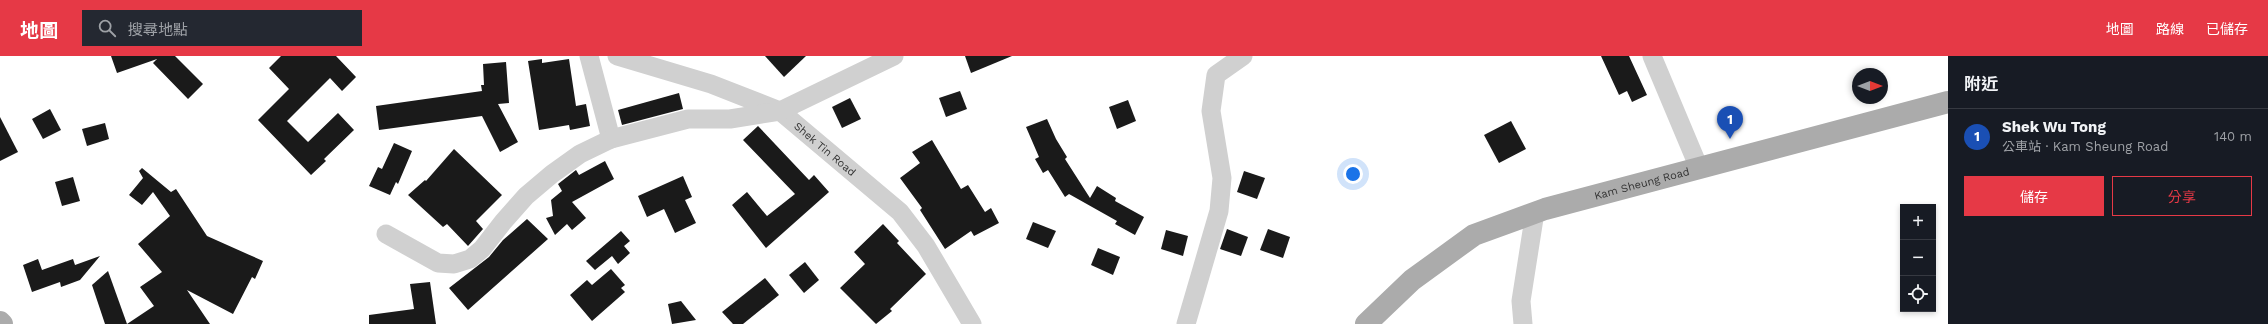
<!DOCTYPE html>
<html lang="zh-TW">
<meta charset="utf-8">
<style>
:root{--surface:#171b24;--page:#242831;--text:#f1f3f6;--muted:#9ea1a6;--line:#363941;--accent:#e63946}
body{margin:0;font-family:"Work Sans","Noto Sans TC",sans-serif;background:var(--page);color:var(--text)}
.controls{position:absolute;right:12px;bottom:12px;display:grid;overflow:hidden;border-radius:0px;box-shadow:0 2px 6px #0003}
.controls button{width:36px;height:36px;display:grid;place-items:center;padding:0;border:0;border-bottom:1px solid var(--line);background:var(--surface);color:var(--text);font:20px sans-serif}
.compass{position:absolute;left:1852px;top:12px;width:36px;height:36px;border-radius:50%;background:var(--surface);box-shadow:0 2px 6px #0003;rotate:90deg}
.you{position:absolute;left:1353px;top:118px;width:14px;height:14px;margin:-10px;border:3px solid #fff;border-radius:50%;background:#1a73e8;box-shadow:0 0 0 6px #1a73e833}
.badge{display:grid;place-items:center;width:26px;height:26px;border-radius:50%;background:var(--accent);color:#fff;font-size:13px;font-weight:700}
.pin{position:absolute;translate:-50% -33px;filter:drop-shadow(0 1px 2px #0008)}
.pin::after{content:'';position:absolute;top:21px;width:14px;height:12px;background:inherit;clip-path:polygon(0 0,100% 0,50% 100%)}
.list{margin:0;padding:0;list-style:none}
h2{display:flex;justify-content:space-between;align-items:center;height:52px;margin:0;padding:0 16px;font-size:17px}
h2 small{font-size:13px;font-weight:400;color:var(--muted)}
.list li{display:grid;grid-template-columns:26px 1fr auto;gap:12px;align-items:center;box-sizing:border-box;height:56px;padding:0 16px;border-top:1px solid var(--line)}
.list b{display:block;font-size:15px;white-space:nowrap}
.list p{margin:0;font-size:13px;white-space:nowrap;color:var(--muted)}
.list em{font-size:13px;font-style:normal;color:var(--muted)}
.actions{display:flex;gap:8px;padding:12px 16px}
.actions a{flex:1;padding:9px 0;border:1px solid var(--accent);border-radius:0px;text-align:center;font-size:14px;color:var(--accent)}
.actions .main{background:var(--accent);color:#fff}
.icon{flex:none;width:22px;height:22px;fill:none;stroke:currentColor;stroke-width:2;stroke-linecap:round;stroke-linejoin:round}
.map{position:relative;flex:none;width:1948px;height:268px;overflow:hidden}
header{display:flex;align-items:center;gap:24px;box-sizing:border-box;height:56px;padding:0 20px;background:var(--accent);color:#fff}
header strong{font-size:19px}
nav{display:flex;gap:22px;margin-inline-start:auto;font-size:14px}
.search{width:280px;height:36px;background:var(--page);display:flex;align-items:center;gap:10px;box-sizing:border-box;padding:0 14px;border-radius:0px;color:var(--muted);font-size:15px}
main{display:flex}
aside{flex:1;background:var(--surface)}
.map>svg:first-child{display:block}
.building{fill:#1a1a1a}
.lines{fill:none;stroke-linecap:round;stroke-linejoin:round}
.minor{stroke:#d0d0d0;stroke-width:19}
.major{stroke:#ababab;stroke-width:22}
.labels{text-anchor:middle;stroke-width:4;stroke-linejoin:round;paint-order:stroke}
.street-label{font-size:11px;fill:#333;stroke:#fff}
</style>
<header>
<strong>地圖</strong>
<div class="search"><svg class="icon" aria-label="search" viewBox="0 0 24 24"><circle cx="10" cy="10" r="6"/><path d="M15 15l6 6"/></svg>搜尋地點</div>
<nav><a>地圖</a><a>路線</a><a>已儲存</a></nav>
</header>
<main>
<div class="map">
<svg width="1948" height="268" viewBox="0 0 1948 268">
<rect width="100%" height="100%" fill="#fff"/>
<g class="building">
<polygon points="111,0 175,0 203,28 188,43 153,7 157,3 117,17"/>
<polygon points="281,0 336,0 356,21 342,35 330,22 287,65 308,86 338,57 354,74 324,103 326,105 311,119 258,64 289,33 269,12"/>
<polygon points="765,0 806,0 784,21"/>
<polygon points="965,0 1012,0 971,17"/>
<polygon points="1601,0 1629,0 1647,39 1632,46 1627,35 1619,39"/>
<polygon points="542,3 542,7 569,3 576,50 586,48 590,70 570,74 569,69 539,74 528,5"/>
<polygon points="506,6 509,47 498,48 518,86 500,96 482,60 379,74 376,50 482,35 481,29 484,29 483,8"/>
<polygon points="960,35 967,53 946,61 939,42"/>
<polygon points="679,37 683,53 622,69 618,54"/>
<polygon points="850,42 861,63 842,72 832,51"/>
<polygon points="1128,44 1136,65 1117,73 1109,51"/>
<polygon points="50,53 61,74 43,83 32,63"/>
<polygon points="0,61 18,96 0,105"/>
<polygon points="1047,63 1056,83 1067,101 1065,103 1090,142 1097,130 1116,142 1115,145 1144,161 1135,179 1115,168 1117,165 1069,138 1065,141 1048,114 1043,117 1035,103 1039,101 1026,71"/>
<polygon points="1511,65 1526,93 1499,107 1484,79"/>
<polygon points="105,67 109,83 87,90 82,73"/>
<polygon points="758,70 809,124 814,119 829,136 766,192 732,149 747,136 767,160 795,138 743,84"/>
<polygon points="932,84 961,133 968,129 985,156 991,152 999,167 974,180 971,175 945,193 920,154 922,152 900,122 920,107 912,96"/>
<polygon points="394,87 412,95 398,128 396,126 390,139 369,130 378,111 382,113"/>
<polygon points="454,93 502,139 476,165 483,173 468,190 447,168 443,171 408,139 425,124 426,125"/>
<polygon points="605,105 614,123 572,146 586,162 572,174 567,168 555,179 546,162 553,160 551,144 562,135 558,128 576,114 579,119"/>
<polygon points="142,112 171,136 176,133 207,180 263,205 255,223 252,221 233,258 187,234 210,268 127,268 154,250 140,231 162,216 138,188 170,160 153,136 142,149 129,139 143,122 139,115"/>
<polygon points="1244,115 1265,122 1257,143 1237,136"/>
<polygon points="683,120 692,141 685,144 696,167 675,177 664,153 647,161 638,140"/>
<polygon points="73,121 80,145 62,150 55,126"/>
<polygon points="527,163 548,183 468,254 449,232 489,201 503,184"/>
<polygon points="1033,166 1056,175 1048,192 1026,183"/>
<polygon points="883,168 899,185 897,187 926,218 890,253 892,255 876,268 840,232 865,208 854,196"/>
<polygon points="1227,173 1248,181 1241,200 1220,193"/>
<polygon points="1268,173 1290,181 1283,202 1260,194"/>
<polygon points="1166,174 1188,180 1183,200 1161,193"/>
<polygon points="621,175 630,185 624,190 630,197 618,208 612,200 595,214 586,205"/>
<polygon points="1098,192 1120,201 1113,219 1091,209"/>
<polygon points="100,200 80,224 61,231 60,226 32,236 23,209 38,203 42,214 73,203 75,209"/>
<polygon points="805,206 819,224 804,237 789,219"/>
<polygon points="611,213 625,229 621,232 625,236 592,265 570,239 587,224 592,229"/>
<polygon points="108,215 127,268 105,268 92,229"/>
<polygon points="765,222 779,239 743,268 733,268 722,256"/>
<polygon points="430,226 436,268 369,268 369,259 414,253 410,228"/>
<polygon points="681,245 696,264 672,268 668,248"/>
</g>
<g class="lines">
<g class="minor">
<polyline points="589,0 611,83"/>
<path id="s1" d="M617,0L711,28L780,55L900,156L926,190L972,268"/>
<polyline points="1652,0 1699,112"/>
<polyline points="386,178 438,207 454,208 470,203 482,193 503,166 526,140 552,118 580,98 611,83 688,63 730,63 780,55 894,0"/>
<polyline points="1186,268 1219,155 1222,122 1211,55 1216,19 1243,0"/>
<polyline points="1523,268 1521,245 1535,156"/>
</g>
<g class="major">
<polyline points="0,266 2,268"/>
<path id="s2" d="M1366,268L1412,224L1474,179L1545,153L1948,46"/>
</g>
</g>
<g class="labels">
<g class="street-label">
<text dy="4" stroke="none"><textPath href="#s1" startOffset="231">Shek Tin Road</textPath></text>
<text dy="4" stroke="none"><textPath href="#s2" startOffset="316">Kam Sheung Road</textPath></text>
</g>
</g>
</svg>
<div class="controls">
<button>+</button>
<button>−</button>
<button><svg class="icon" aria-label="locate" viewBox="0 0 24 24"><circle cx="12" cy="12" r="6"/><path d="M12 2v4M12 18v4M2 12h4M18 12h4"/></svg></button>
</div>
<svg class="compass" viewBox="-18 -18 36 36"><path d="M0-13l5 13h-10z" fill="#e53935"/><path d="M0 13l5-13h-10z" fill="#9ea1a6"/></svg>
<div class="you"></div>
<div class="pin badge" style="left:1730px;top:83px;background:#1a4fb4">1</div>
</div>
<aside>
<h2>附近<small></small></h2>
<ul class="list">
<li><span class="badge" style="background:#1a4fb4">1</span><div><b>Shek Wu Tong</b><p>公車站 · Kam Sheung Road</p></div><em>140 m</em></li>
</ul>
<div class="actions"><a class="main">儲存</a><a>分享</a></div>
</aside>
</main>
